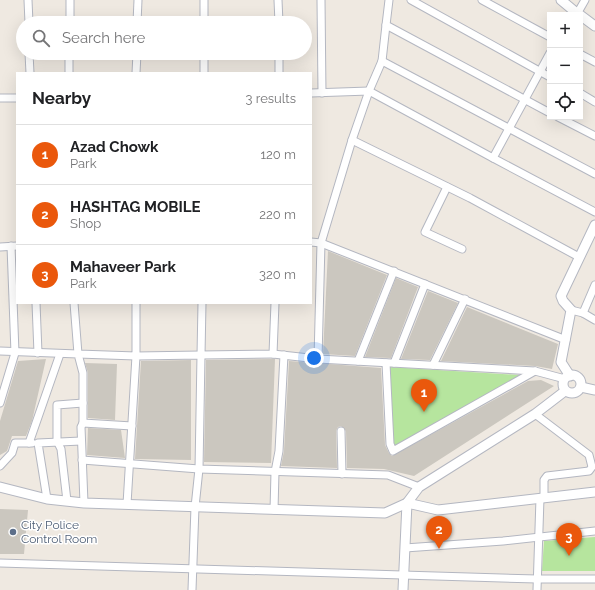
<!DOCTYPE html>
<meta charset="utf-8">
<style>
:root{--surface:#fff;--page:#f6f6f6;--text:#202124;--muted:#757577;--line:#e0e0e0;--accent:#ea580c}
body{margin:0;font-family:Raleway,sans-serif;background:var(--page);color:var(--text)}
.controls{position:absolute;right:12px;top:12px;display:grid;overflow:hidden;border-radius:0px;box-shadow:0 4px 16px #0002}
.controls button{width:36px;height:36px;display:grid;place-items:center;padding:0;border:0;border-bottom:1px solid var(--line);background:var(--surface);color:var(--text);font:20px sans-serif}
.you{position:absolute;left:314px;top:358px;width:14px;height:14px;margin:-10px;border:3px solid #fff;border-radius:50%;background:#1a73e8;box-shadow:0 0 0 6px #1a73e833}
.badge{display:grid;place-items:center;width:26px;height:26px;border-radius:50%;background:var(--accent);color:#fff;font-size:13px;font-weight:700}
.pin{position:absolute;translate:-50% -33px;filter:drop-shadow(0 1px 2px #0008)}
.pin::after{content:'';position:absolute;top:21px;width:14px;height:12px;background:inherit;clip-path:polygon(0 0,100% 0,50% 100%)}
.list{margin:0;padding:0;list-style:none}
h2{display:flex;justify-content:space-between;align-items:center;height:52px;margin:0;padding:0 16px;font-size:17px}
h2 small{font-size:13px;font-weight:400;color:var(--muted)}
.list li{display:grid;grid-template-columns:26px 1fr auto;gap:12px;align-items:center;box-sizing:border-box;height:60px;padding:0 16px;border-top:1px solid var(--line)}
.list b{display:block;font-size:15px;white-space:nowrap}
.list p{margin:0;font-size:13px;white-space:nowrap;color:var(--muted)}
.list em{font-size:13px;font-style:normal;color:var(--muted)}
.icon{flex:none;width:22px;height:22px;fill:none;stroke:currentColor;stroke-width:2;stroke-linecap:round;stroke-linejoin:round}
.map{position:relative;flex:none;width:595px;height:590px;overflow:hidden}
.search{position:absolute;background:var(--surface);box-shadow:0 4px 16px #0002;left:16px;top:16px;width:296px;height:44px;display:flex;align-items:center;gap:10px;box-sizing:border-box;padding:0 14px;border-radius:22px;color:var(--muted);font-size:15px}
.panel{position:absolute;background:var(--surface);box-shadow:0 4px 16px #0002;left:16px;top:72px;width:296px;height:232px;border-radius:0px}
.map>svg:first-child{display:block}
.green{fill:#b6e59e}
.building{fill:#cbc7bf}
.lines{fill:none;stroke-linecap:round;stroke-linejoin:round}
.minor-casing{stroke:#b4b7c1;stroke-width:9}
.tertiary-casing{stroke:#b4b7c1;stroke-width:11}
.minor{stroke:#fff;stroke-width:7}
.tertiary{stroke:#fff;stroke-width:9}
.service-dot{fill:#5c6f8a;stroke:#fff;stroke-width:1.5}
.labels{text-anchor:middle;stroke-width:3;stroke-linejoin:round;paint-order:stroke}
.service-label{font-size:12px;fill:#4e5e75;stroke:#fff;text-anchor:start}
</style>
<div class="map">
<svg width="595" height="590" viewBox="0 0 595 590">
<rect width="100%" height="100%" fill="#efe9e1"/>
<g class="green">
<polygon points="389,367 520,375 394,448"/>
<polygon points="595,537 595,571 542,571 544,541"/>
</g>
<g class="building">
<polygon points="328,251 387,275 355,356 323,354"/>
<polygon points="396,278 418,287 391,358 365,357"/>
<polygon points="428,291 458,303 430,360 401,359"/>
<polygon points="467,307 558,344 552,369 535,366 441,361"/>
<polygon points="46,359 32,421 26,436 12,436 7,451 0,455 0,421 18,361"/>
<polygon points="275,359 271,463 204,462 206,360"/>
<polygon points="191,360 191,460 135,459 141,361"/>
<polygon points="289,361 381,368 385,445 389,453 392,456 528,381 541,380 554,386 414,476 384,469 347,468 346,431 341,426 338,427 336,431 337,468 281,466 284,451"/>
<polygon points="85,363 117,364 115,420 88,418 88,373"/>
<polygon points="88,428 121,430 125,458 87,455"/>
<polygon points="0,509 28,510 24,554 0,554"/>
</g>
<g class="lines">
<defs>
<g id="minor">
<polyline points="28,0 29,23"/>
<polyline points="204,0 204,23"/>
<polyline points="278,0 279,23"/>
<polyline points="321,0 322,93"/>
<polyline points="389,0 386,25 550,113"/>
<polyline points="411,0 550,77"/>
<polyline points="482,0 550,37"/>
<polyline points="577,14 585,0"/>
<polyline points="70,23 70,0"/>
<polyline points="137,23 138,0"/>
<polyline points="29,53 30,73"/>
<polyline points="204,53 204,73"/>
<polyline points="279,53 279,73"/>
<polyline points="580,54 595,62"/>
<polyline points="382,61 595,174"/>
<polyline points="69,73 69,53"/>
<polyline points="136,73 137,53"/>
<polyline points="311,93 369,91 493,158 550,53"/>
<polyline points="580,93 595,102"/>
<polyline points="0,98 17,98"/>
<polyline points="558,117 595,136"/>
<polyline points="352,140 470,198 579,257"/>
<polyline points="493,158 595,212"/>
<polyline points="447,187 425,232 462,249"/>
<polyline points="311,242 321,243 566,340"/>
<polyline points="0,247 17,246"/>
<polyline points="36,303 38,353"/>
<polyline points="74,303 78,354 136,356 136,303"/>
<polyline points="202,303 201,355 273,354 275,303"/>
<polyline points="571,310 583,313 595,320"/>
<polyline points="583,313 595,285"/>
<polyline points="0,351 78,354 83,373 83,423 132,426"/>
<polyline points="273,354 318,359 321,243 352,140 369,91 382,61 386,25"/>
<polyline points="318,359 535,371 565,379"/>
<polyline points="358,361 394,271"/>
<polyline points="386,363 390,444 393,451 535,371"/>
<polyline points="394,363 425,284"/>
<polyline points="433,365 465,299"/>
<polyline points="0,403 15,353 11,246"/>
<polyline points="535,414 589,455 592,467 589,471 547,476 544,480 544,498"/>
<polyline points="83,423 81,427 84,503"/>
<polyline points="341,431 342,474"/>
<polyline points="29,443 60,354"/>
<polyline points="82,460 199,469 388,475 419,487"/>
<polyline points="0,466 12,453 15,443 32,443"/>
<polyline points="47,499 38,443 81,441"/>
<polyline points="67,501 61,449 57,441 57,405 83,403"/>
<polyline points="127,504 136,356 201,355 199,469 195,507 192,590"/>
<polyline points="274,510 275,472 279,451 284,355"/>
<polyline points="405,548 503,541 595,531"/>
<polyline points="0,563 537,579 595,579"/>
<polyline points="537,590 540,498"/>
</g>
<g id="tertiary">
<polyline points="561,0 579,15"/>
<polyline points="580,15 595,26"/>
<circle cx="572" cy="384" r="9"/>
<polyline points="570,376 561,362 571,310 563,301 561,296 595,225"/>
<polyline points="581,387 595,390"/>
<polyline points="0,487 47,499 84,503 385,513 407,503 419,487 535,414 565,391"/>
<polyline points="407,503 438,510 595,492"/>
<polyline points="403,590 407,503"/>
</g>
</defs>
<use href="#minor" class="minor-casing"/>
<use href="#tertiary" class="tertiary-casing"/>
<use href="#minor" class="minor"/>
<use href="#tertiary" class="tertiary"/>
</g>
<circle class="service-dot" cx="13" cy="532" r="4"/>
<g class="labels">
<g class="service-label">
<text x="21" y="529">City Police<tspan x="21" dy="14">Control Room</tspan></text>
</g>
</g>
</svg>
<div class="controls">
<button>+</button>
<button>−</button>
<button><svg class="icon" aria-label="locate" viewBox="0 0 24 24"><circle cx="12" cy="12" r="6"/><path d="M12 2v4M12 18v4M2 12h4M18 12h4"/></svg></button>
</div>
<div class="you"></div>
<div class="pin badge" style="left:424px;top:412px">1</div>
<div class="pin badge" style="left:439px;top:549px">2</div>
<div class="pin badge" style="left:569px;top:556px">3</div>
<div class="search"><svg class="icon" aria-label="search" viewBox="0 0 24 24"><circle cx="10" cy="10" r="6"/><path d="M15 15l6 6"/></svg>Search here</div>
<section class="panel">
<h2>Nearby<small>3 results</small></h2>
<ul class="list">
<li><span class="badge">1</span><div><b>Azad Chowk</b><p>Park</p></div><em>120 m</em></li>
<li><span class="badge">2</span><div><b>HASHTAG MOBILE</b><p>Shop</p></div><em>220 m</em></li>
<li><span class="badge">3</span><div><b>Mahaveer Park</b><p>Park</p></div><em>320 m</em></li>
</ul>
</section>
</div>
